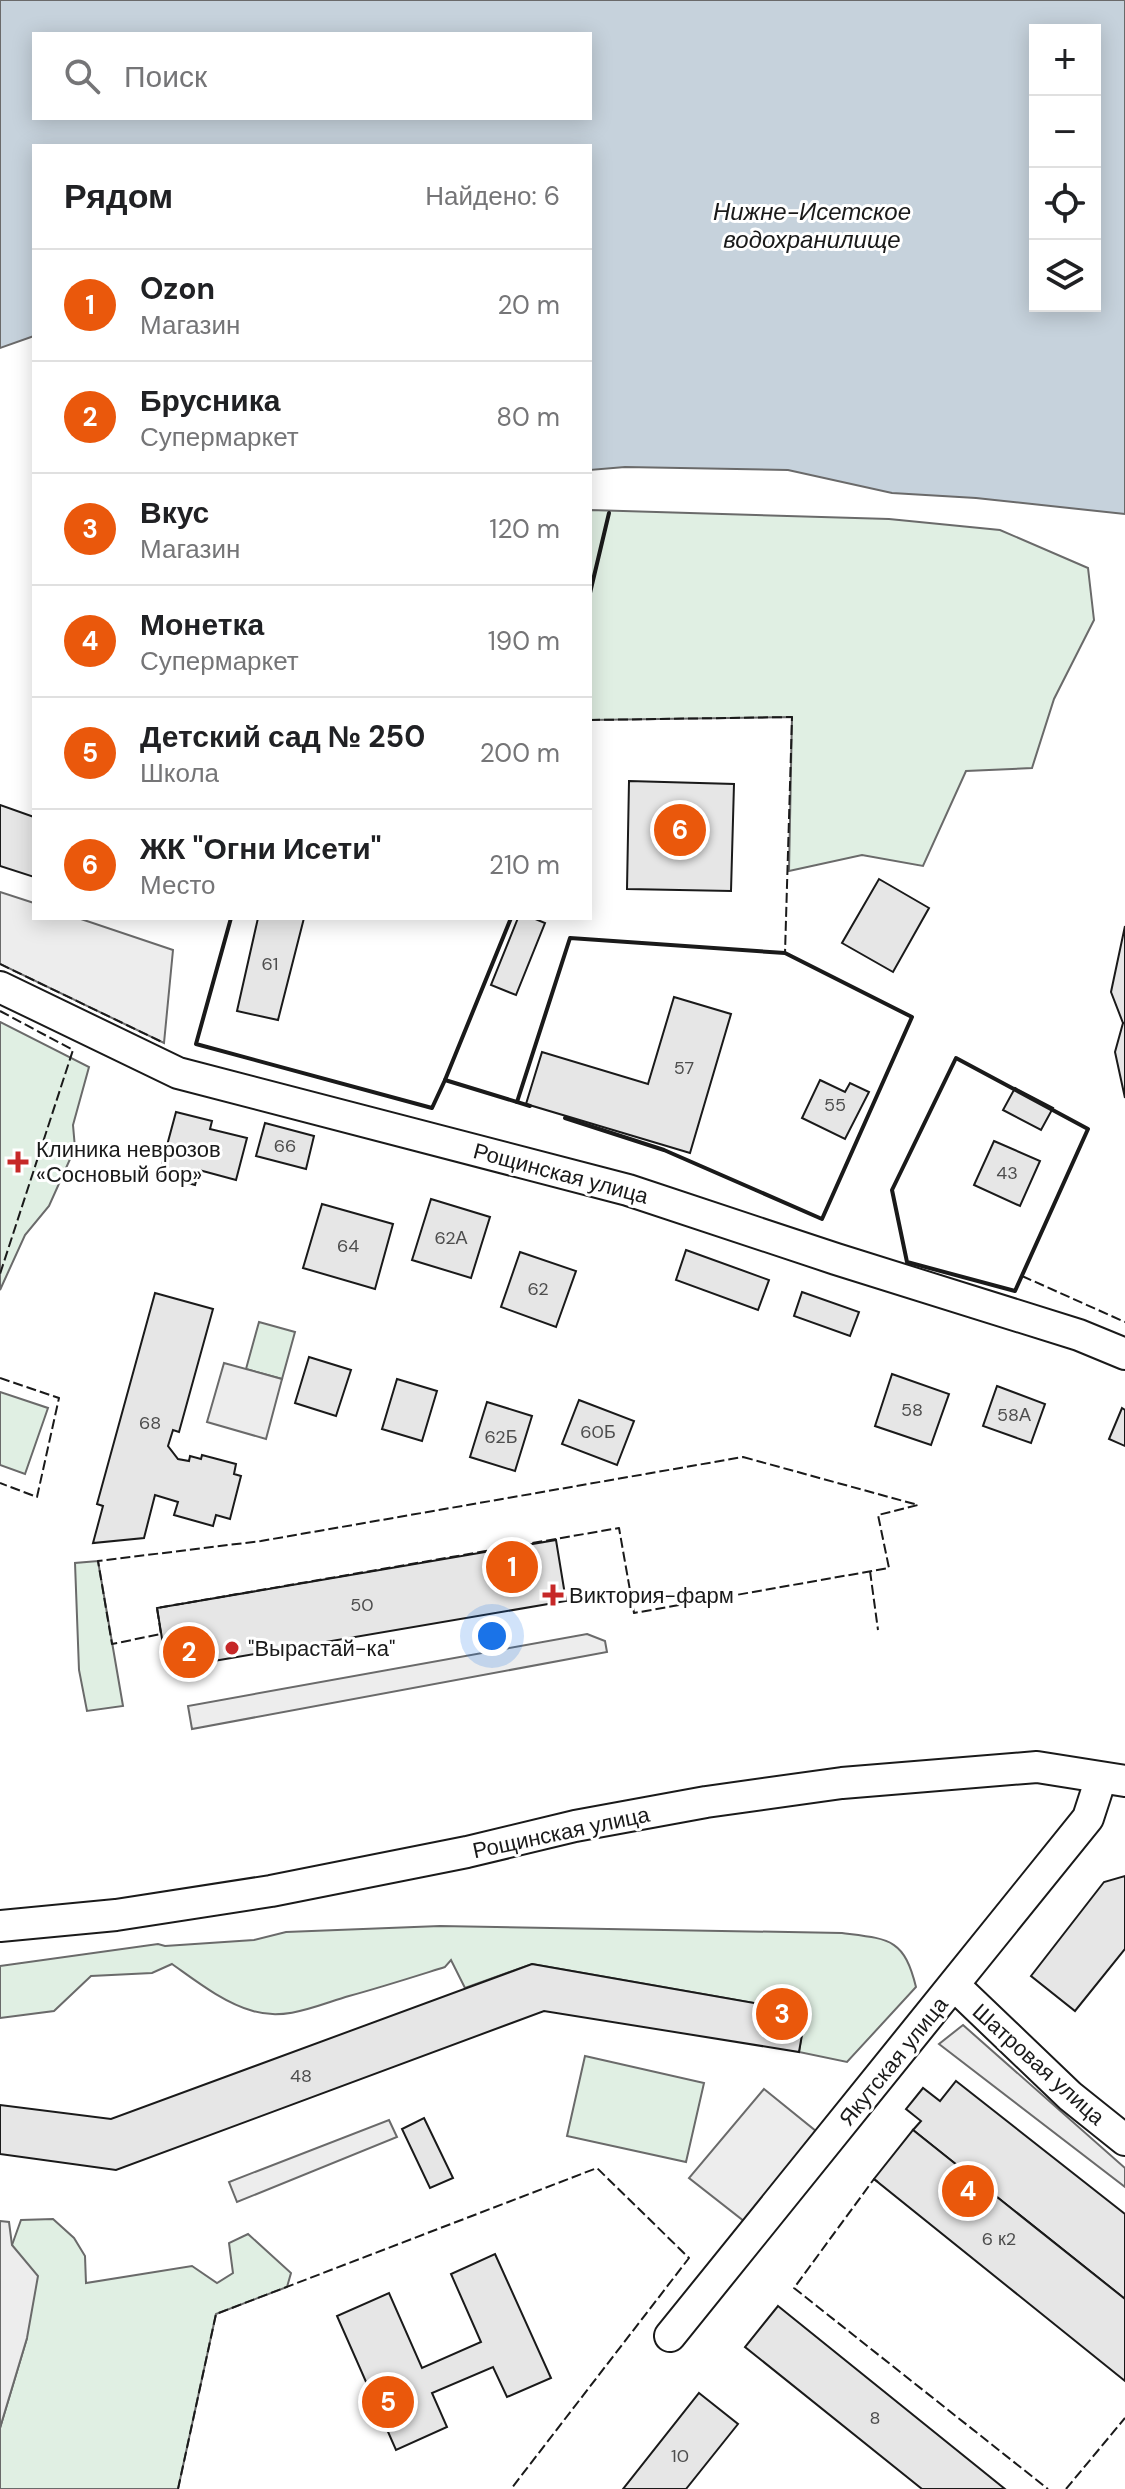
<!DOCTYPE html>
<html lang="ru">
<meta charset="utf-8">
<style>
:root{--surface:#fff;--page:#f2f2f2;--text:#202124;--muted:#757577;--line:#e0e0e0;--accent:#ea580c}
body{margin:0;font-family:"DM Sans",sans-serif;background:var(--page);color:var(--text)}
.controls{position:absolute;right:24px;top:24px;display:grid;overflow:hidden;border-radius:0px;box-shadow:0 4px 20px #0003}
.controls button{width:72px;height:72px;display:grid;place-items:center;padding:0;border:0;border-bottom:2px solid var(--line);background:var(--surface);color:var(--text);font:40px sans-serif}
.you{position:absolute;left:492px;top:1636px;width:28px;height:28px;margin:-20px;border:6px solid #fff;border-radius:50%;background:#1a73e8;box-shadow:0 0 0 12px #1a73e833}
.badge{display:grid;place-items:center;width:52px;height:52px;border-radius:50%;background:var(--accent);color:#fff;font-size:26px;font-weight:700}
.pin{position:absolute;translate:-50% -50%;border:4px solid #fff;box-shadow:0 2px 8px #0006}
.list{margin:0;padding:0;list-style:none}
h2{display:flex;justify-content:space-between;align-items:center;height:104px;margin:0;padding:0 32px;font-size:34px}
h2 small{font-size:26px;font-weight:400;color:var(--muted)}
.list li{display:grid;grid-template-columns:52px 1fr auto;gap:24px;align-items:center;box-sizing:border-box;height:112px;padding:0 32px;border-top:2px solid var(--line)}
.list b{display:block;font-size:30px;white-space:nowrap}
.list p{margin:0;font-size:26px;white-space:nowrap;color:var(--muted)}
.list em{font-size:26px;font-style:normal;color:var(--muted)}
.icon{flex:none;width:44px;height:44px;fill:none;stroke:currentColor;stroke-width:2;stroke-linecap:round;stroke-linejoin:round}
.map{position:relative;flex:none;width:1125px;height:2489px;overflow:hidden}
.search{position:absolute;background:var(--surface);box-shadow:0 4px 20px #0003;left:32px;top:32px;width:560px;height:88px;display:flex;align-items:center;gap:20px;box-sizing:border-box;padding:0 28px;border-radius:0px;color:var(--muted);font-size:30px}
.panel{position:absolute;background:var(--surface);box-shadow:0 4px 20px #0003;left:32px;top:144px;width:560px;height:776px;border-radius:0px}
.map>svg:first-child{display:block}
.green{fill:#e0efe3;stroke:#6a6a6a;stroke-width:2}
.parking{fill:#ededed;stroke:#6a6a6a;stroke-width:2}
.water{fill:#c6d2dc;stroke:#6a6a6a;stroke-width:2;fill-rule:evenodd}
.building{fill:#e6e6e6;stroke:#1a1a1a;stroke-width:2}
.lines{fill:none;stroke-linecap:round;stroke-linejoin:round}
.minor-casing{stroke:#1a1a1a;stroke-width:34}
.minor{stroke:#fff;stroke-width:30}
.fence{stroke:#1a1a1a;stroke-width:2;stroke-dasharray:10 4;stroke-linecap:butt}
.wall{stroke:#1a1a1a;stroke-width:4}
.poi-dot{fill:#c62828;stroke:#fff;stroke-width:3}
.labels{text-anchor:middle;stroke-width:6;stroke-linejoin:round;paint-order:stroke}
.number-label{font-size:18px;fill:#4d4d4d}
.poi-label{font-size:22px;fill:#1a1a1a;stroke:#fff;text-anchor:start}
.street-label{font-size:22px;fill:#1a1a1a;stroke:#fff}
.water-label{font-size:24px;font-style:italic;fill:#1a1a1a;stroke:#fff}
</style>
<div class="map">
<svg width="1125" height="2489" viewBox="0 0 1125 2489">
<rect width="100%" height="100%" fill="#fff"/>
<g class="green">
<polygon points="590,510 889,519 1000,530 1088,568 1094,620 1054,699 1032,768 966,771 923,866 862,855 789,871 792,717 590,720"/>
<polygon points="0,1022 89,1067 73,1125 75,1148 49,1206 25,1235 0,1290"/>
<polygon points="259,1322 295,1332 282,1379 246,1369"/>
<polygon points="0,1392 48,1408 25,1474 0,1465"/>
<polygon points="98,1561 123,1706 87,1711 79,1670 75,1563"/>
<path d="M440,1926L842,1933C889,1939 904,1938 916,1987L847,2062L799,2052L805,2012L532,1964L465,1988L451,1960L445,1967C413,1977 382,1987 349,1996C318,2005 286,2021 253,2011C224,2003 196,1981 172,1964L152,1973L91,1976L54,2011L0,2018V1966L158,1944L165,1946L254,1940L286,1932Z"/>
<polygon points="585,2056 704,2083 686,2162 567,2136"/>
<polygon points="53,2219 74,2238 85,2256 86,2283 192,2266 217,2283 233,2273 229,2243 248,2234 291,2273 287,2287 216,2314 178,2489 0,2489 0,2428 27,2338 12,2245 21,2220"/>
</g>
<g class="parking">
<polygon points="0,892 34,903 34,918 78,918 173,950 164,1043 0,964"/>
<polygon points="224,1363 282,1379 266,1439 207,1422"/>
<polygon points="587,1634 605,1641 607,1652 192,1729 188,1706"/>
<polygon points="963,2025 1125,2168 1125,2187 939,2044"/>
<polygon points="764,2089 822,2136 749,2225 689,2178"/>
<polygon points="389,2120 397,2137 237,2202 229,2182"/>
<polygon points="0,2221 9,2222 12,2245 38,2276 27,2338 0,2428"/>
</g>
<path class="water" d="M0,0H1125V514L976,498L892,493L788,470L625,467L590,470V146H34V336L0,348ZM1035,30H1095V306H1035ZM34,34H590V118H34Z"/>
<g class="building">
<polygon points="629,781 734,784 731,891 627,889"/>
<polygon points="0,805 34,817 34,877 0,866"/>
<polygon points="879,879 929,908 893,972 842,943"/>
<polygon points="258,918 304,918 278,1020 237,1011"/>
<polygon points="518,918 533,918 545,923 516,995 491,985"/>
<polygon points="1125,926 1125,1023 1123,1023 1111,992"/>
<polygon points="674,997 731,1014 690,1153 526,1104 542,1052 648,1084"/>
<polygon points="1123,1023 1125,1023 1125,1098 1115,1052"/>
<polygon points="820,1080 845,1092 850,1083 869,1092 845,1139 802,1118"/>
<polygon points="1015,1088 1053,1108 1041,1130 1003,1110"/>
<polygon points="176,1112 212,1121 210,1129 247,1138 236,1180 199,1170 195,1185 159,1175"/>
<polygon points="265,1123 314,1136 306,1169 256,1156"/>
<polygon points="994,1141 1040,1161 1020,1206 974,1185"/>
<polygon points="431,1199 490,1217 471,1278 412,1260"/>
<polygon points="322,1204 393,1224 375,1289 303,1268"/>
<polygon points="686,1250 769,1280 758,1310 676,1280"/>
<polygon points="520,1252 576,1271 556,1327 501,1307"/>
<polygon points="802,1292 859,1312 850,1336 794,1316"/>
<polygon points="155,1293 213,1309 179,1432 173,1430 168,1446 178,1459 189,1461 190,1456 201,1459 202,1455 236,1464 234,1474 241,1476 230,1519 216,1515 213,1526 174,1515 178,1502 155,1495 144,1538 93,1543 103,1506 97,1504"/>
<polygon points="309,1357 351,1370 336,1416 295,1403"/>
<polygon points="892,1374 949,1394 931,1445 875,1426"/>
<polygon points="397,1379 437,1391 422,1441 382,1429"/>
<polygon points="997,1386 1045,1404 1031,1443 983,1426"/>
<polygon points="579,1400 634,1421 617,1465 562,1444"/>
<polygon points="487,1402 532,1416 515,1471 470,1457"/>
<polygon points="1122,1408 1125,1410 1125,1446 1109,1439"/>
<polygon points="556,1540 566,1601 167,1669 157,1608"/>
<polygon points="1125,1876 1125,1949 1075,2011 1031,1976 1104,1882"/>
<polygon points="532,1964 806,2012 799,2052 544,2011 116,2170 0,2154 0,2105 111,2119"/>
<polygon points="956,2081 1125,2214 1125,2299 913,2130 921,2121 906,2109 923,2088 940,2101"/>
<polygon points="424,2118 453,2178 430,2188 402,2129"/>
<polygon points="913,2130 1125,2299 1125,2381 874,2179"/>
<polygon points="495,2254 551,2378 507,2397 493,2367 432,2393 447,2427 396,2450 337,2316 389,2293 422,2368 481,2342 451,2274"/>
<polygon points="778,2306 1005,2489 922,2489 745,2347"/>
<polygon points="699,2393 738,2424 686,2489 623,2489"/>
</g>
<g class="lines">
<defs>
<g id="minor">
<polyline points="0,987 178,1073 628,1190 836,1259 1079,1335 1125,1354"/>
<polyline points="0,1926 116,1915 271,1891 467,1852 575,1826 706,1802 842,1783 1037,1767 1125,1781"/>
<polyline points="955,1986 1070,2096 1125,2140"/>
<polyline points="670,2336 1088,1818 1101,1778"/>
</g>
</defs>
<use href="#minor" class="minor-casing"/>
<use href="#minor" class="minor"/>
<g class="fence">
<polyline points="590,720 792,717 785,953"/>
<polyline points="0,964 164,1043"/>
<polyline points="0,1011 73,1050 0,1274"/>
<polyline points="1022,1276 1125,1322"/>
<polyline points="0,1378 59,1398 37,1497 0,1483"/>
<polygon points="743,1457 918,1505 878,1515 889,1568 634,1613 619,1528 157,1608 161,1634 112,1644 98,1561 261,1541"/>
<polyline points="870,1571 878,1630"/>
<polyline points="878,2182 874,2179 794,2288 1048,2489"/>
<polyline points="178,2489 216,2314 597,2168 689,2258 511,2489"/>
<polyline points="1066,2489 1125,2418"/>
</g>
<g class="wall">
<polyline points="590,593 609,513"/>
<polyline points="231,918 196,1044 432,1108 445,1080 530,1106"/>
<polygon points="956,1058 1088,1129 1015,1291 907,1262 892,1190"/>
<polyline points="445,1080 511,918"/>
<polyline points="517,1102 570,938 785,953 912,1017 822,1219 664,1150 565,1118"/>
</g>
</g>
<g class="poi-dot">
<path d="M14 1150h8v8h8v8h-8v8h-8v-8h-8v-8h8z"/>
<path d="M549 1583h8v8h8v8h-8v8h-8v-8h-8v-8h8z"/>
<circle cx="232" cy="1648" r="8"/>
</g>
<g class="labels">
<g class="number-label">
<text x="270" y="970">61</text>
<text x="684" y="1074">57</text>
<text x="835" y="1111">55</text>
<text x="285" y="1152">66</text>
<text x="1007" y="1179">43</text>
<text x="451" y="1244">62А</text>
<text x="348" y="1252">64</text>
<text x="538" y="1295">62</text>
<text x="912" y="1416">58</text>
<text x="1014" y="1421">58А</text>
<text x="150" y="1429">68</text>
<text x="598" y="1438">60Б</text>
<text x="501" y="1443">62Б</text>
<text x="362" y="1611">50</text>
<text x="301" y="2082">48</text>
<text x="999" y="2245">6 к2</text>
<text x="875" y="2424">8</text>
<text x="680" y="2462">10</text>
</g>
<g class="poi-label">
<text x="36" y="1157">Клиника неврозов<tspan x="36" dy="25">«Сосновый бор»</tspan></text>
<text x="569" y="1603">Виктория-фарм</text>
<text x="248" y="1656">"Вырастай-ка"</text>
</g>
<g class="street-label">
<text transform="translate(561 1173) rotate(15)" y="8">Рощинская улица</text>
<text transform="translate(561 1832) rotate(-12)" y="8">Рощинская улица</text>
<text transform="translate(893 2061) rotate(-51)" y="8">Якутская улица</text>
<text transform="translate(1039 2064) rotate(42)" y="8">Шатровая улица</text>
</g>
<g class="water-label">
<text x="812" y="220">Нижне-Исетское<tspan x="812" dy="28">водохранилище</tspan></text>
</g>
</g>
</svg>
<div class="controls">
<button>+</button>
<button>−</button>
<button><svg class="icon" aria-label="locate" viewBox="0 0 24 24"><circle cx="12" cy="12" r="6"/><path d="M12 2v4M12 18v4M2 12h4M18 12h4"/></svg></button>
<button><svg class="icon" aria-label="layers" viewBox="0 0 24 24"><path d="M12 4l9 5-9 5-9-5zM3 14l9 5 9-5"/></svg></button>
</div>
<div class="you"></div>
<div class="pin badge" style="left:512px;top:1567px">1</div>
<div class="pin badge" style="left:189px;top:1652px">2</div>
<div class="pin badge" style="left:782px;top:2014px">3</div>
<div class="pin badge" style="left:968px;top:2191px">4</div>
<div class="pin badge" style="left:388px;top:2402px">5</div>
<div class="pin badge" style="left:680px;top:830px">6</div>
<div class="search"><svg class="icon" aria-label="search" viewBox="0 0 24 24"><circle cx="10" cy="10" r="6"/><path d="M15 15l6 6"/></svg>Поиск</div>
<section class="panel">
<h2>Рядом<small>Найдено: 6</small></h2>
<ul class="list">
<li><span class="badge">1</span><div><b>Ozon</b><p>Магазин</p></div><em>20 m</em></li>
<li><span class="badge">2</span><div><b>Брусника</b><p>Супермаркет</p></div><em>80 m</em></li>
<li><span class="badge">3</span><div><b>Вкус</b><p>Магазин</p></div><em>120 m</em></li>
<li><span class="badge">4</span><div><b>Монетка</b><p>Супермаркет</p></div><em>190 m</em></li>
<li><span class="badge">5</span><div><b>Детский сад № 250</b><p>Школа</p></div><em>200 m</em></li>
<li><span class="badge">6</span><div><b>ЖК &quot;Огни Исети&quot;</b><p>Место</p></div><em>210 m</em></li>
</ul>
</section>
</div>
